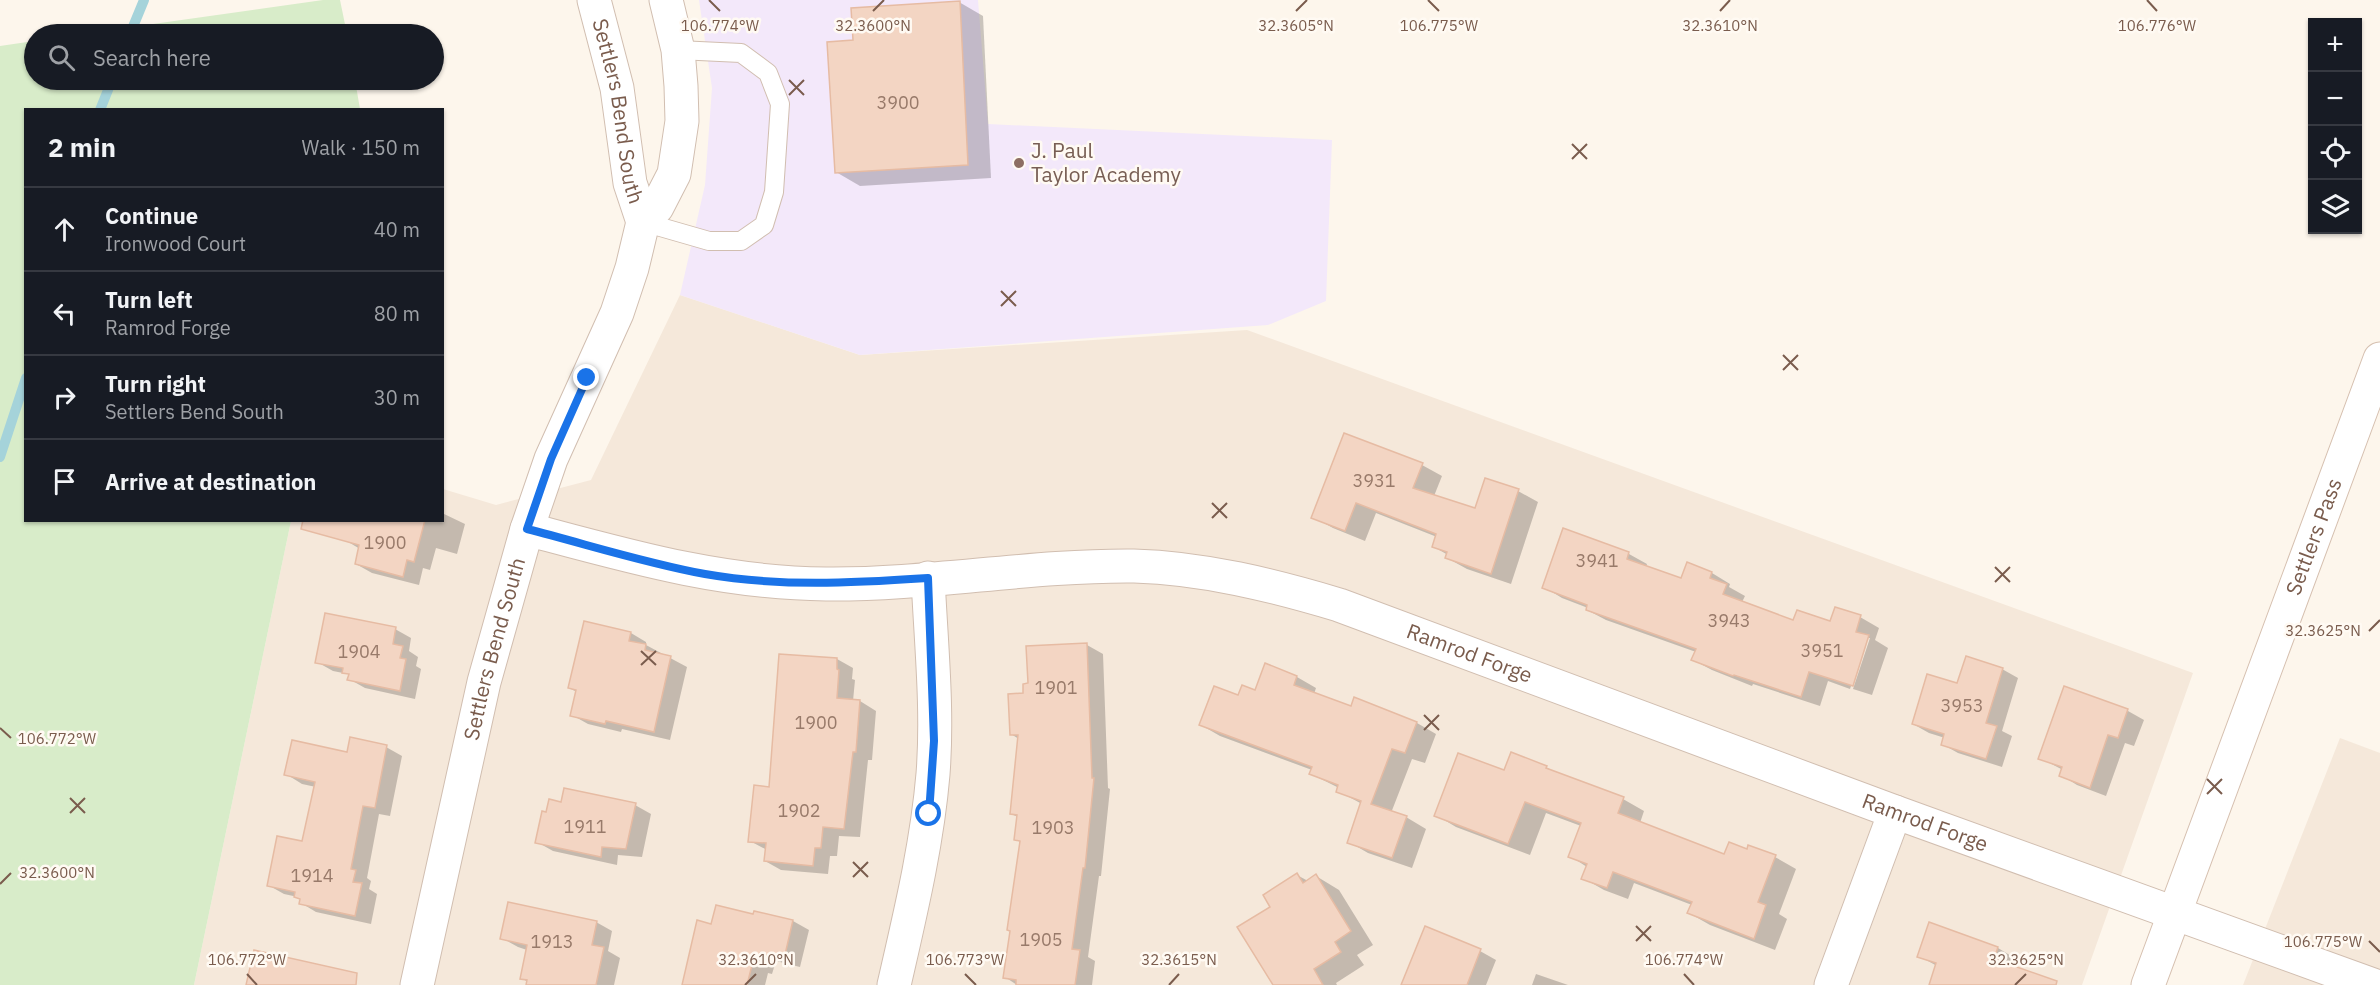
<!DOCTYPE html>
<meta charset="utf-8">
<style>
:root{--surface:#171b24;--page:#242831;--text:#f1f3f6;--muted:#9ea1a6;--line:#363941}
body{margin:0;font-family:"IBM Plex Sans",sans-serif;background:var(--page);color:var(--text)}
.controls{position:absolute;right:18px;top:18px;display:grid;overflow:hidden;border-radius:0px;box-shadow:0 2px 4px #0004}
.controls button{width:54px;height:54px;display:grid;place-items:center;padding:0;border:0;border-bottom:2px solid var(--line);background:var(--surface);color:var(--text);font:30px sans-serif}
.stop{position:absolute;width:18px;height:18px;margin:-14px;border:4px solid #1a73e8;border-radius:50%;background:#fff}
.stop.end{background:#1a73e8;border-color:#fff;box-shadow:0 2px 6px #0008}
.list{margin:0;padding:0;list-style:none}
h2{display:flex;justify-content:space-between;align-items:center;height:78px;margin:0;padding:0 24px;font-size:26px}
h2 small{font-size:20px;font-weight:400;color:var(--muted)}
.list li{display:grid;grid-template-columns:39px 1fr auto;gap:18px;align-items:center;box-sizing:border-box;height:84px;padding:0 24px;border-top:2px solid var(--line)}
.list b{display:block;font-size:22px;white-space:nowrap}
.list p{margin:0;font-size:20px;white-space:nowrap;color:var(--muted)}
.list em{font-size:20px;font-style:normal;color:var(--muted)}
.icon{flex:none;width:33px;height:33px;fill:none;stroke:currentColor;stroke-width:2;stroke-linecap:round;stroke-linejoin:round}
.map{position:relative;flex:none;width:2380px;height:985px;overflow:hidden}
.search{position:absolute;background:var(--surface);box-shadow:0 2px 4px #0004;left:24px;top:24px;width:420px;height:66px;display:flex;align-items:center;gap:15px;box-sizing:border-box;padding:0 21px;border-radius:33px;color:var(--muted);font-size:22px}
.panel{position:absolute;background:var(--surface);box-shadow:0 2px 4px #0004;left:24px;top:108px;width:420px;height:414px;border-radius:0px}
.map>svg:first-child{display:block}
.residential{fill:#f5e8da}
.education{fill:#f3e8fa}
.green{fill:#d8ecc9}
.shadow{fill:#0003}
.lines{fill:none;stroke-linecap:round;stroke-linejoin:round}
.stream{stroke:#a5d3da;stroke-width:10}
.building{fill:#f3d5c3;stroke:#e6bba3;stroke-width:1.5}
.lane-casing{stroke:#d1beb0;stroke-width:20}
.street-casing{stroke:#d1beb0;stroke-width:35}
.secondary-casing{stroke:#d6c0b0;stroke-width:35}
.lane{stroke:#fff;stroke-width:18}
.street{stroke:#fff;stroke-width:33}
.secondary{stroke:#fff;stroke-width:33}
.route{stroke:#1a73e8;stroke-width:8}
.ticks{fill:none;stroke:#7a5c4d;stroke-width:2}
.education-dot{fill:#8d6e63;stroke:#fffaf3;stroke-width:2}
.labels{text-anchor:middle;stroke-width:5;stroke-linejoin:round;paint-order:stroke}
.number-label{font-size:18px;fill:#987a6a}
.street-label{font-size:21px;fill:#7a5c4d;stroke:#fffaf3}
.education-label{font-size:21px;fill:#785e54;stroke:#fffaf3;text-anchor:start}
.ticks-label{font-size:15px;text-anchor:middle;fill:#7a5c4d;stroke:#fffaf3;stroke-width:5;stroke-linejoin:round;paint-order:stroke}
</style>
<div class="map">
<svg width="2380" height="985" viewBox="0 0 2380 985">
<rect width="100%" height="100%" fill="#fdf6ec"/>
<g class="residential">
<polygon points="680,295 860,355 1247,330 2193,673 2082,985 194,985 291,521 442,520 443,489 496,505 591,480"/>
<polygon points="2340,738 2380,753 2380,985 2243,985"/>
</g>
<polygon class="education" points="699,0 978,0 988,124 1332,140 1326,301 1268,325 860,355 680,295 705,185 712,88"/>
<g class="green">
<polygon points="323,0 340,0 347,34 82,34"/>
<polygon points="34,41 34,80 355,80 360,109 26,110 26,520 291,521 194,985 0,985 0,46"/>
</g>
<g class="shadow">
<polygon points="959,2 983,16 991,178 860,186 836,172 854,41"/>
<polygon points="1422,465 1442,476 1434,496 1476,510 1518,491 1538,502 1511,584 1467,569 1447,558 1448,555 1434,547 1437,537 1376,513 1365,541 1333,528 1313,517"/>
<polygon points="442,513 465,524 457,554 436,548 430,570 423,568 419,585 372,573 356,564 360,549 345,540 350,520 442,520"/>
<polygon points="1629,554 1647,564 1646,567 1682,580 1712,573 1730,584 1729,587 1745,596 1742,602 1794,622 1831,622 1860,617 1879,628 1875,640 1888,648 1872,695 1853,689 1870,638 1867,638 1850,689 1828,681 1820,706 1753,684 1752,686 1712,670 1693,660 1696,652 1606,620 1587,610 1588,608 1562,598 1544,587"/>
<polygon points="395,629 411,638 409,651 418,657 416,666 421,669 415,699 365,688 349,679 348,674 333,671 317,662"/>
<polygon points="631,633 646,642 646,645 687,667 670,740 622,729 621,732 588,724 572,715 577,692 569,688"/>
<polygon points="1087,645 1103,654 1108,788 1110,789 1101,876 1099,876 1088,957 1095,961 1092,985 1017,985 1005,977 1021,842 1016,840 1018,817 1011,814 1019,739 1011,734 1030,685"/>
<polygon points="837,659 853,668 852,679 855,680 853,701 860,701 876,711 872,760 868,760 860,837 839,836 837,856 830,856 828,874 781,870 765,861 767,850 750,841 770,788"/>
<polygon points="1265,665 1297,677 1316,688 1314,694 1352,708 1355,699 1417,723 1436,734 1425,763 1412,759 1391,813 1406,817 1426,829 1412,868 1368,853 1349,842 1362,804 1338,791 1339,788 1311,774 1312,770 1220,736 1201,725 1238,697 1256,692"/>
<polygon points="2002,669 2018,678 2002,731 2012,736 2002,767 1958,753 1942,744 1945,738 1929,733 1913,724 1958,685"/>
<polygon points="2065,688 2128,711 2144,720 2134,746 2125,743 2106,796 2077,785 2061,775 2063,770 2040,758"/>
<polygon points="386,747 402,756 390,816 379,814 367,878 371,881 369,889 377,894 371,924 316,912 301,903 301,899 298,897 284,894 268,885 303,843 316,787 302,784 286,774 348,753"/>
<polygon points="1546,767 1558,775 1623,799 1644,811 1640,823 1725,856 1747,851 1775,857 1796,869 1779,914 1787,919 1775,950 1710,925 1689,913 1692,905 1634,883 1628,899 1604,890 1583,878 1587,867 1570,856 1581,826 1546,813 1530,855 1456,827 1436,815 1505,772"/>
<polygon points="562,803 635,805 651,814 642,857 618,855 617,865 553,851 537,842 548,814"/>
<polygon points="1297,875 1308,881 1316,876 1339,890 1373,945 1357,955 1364,965 1336,983 1337,985 1275,985 1272,907"/>
<polygon points="755,913 793,921 809,930 800,967 776,961 772,974 768,973 765,985 683,985 712,925 754,916"/>
<polygon points="596,922 612,931 608,951 620,958 614,985 527,985 528,982 521,978 527,950 518,947 502,938"/>
<polygon points="1930,924 1998,948 2013,957 2011,966 2026,985 1930,985 1937,966 1919,956"/>
<polygon points="1426,928 1480,951 1496,960 1486,985 1402,985"/>
<polygon points="1536,974 1568,985 1532,985"/>
</g>
<g class="lines">
<g class="stream">
<polyline points="130,34 144,0"/>
<polyline points="100,110 112,80"/>
<polyline points="0,457 26,378"/>
</g>
</g>
<g class="building">
<polygon points="960,1 968,165 835,173 827,42 853,40 851,8"/>
<polygon points="1344,433 1423,463 1413,488 1475,508 1485,478 1519,489 1491,574 1445,558 1447,552 1432,547 1436,534 1356,503 1345,531 1311,518"/>
<polygon points="303,520 425,520 414,562 407,560 403,577 355,564 359,545 301,529"/>
<polygon points="1563,528 1629,552 1627,559 1681,578 1687,562 1712,572 1710,578 1727,584 1723,594 1793,620 1797,610 1830,621 1835,607 1861,615 1856,632 1869,635 1853,686 1809,672 1801,697 1734,675 1733,676 1691,660 1696,649 1586,610 1587,605 1542,588"/>
<polygon points="325,613 396,627 393,644 403,646 400,658 406,659 400,691 347,680 349,674 342,673 343,668 315,663"/>
<polygon points="584,621 631,632 629,641 646,644 645,650 671,656 654,732 606,721 605,724 570,716 576,690 568,688"/>
<polygon points="1087,643 1092,778 1094,778 1085,868 1083,868 1072,949 1080,950 1075,985 1016,985 1016,980 1003,978 1010,931 1007,930 1020,841 1014,840 1017,815 1010,814 1018,735 1010,735 1008,694 1023,693 1023,684 1028,683 1026,646"/>
<polygon points="779,654 837,658 837,669 839,670 837,698 860,700 856,752 853,752 844,829 823,827 821,848 815,848 813,866 764,861 766,843 748,842 754,785 769,787"/>
<polygon points="1966,656 2003,668 1986,723 1997,726 1986,759 1941,745 1944,734 1912,724 1927,674 1957,683"/>
<polygon points="1265,663 1297,676 1294,685 1351,706 1354,697 1417,722 1405,753 1392,749 1371,804 1407,816 1392,858 1347,843 1361,801 1336,792 1338,785 1309,774 1312,767 1199,725 1214,686 1238,695 1242,685 1255,690"/>
<polygon points="2064,686 2128,709 2118,738 2108,735 2090,788 2059,776 2062,767 2038,759"/>
<polygon points="350,737 387,745 375,808 363,806 351,869 356,870 353,882 362,883 355,916 299,904 300,899 294,897 295,892 267,886 277,836 302,841 315,782 284,775 292,740 347,752"/>
<polygon points="1511,752 1547,766 1546,768 1624,797 1618,813 1724,854 1729,842 1747,849 1748,845 1776,855 1758,902 1766,905 1754,939 1687,913 1692,902 1613,872 1607,888 1581,879 1587,864 1568,857 1581,823 1525,802 1508,844 1434,816 1458,753 1504,770"/>
<polygon points="564,788 636,803 626,849 602,847 601,857 535,843 542,811 546,812 549,799 561,802"/>
<polygon points="1297,873 1303,883 1316,874 1351,931 1335,942 1341,952 1314,969 1323,985 1273,985 1237,927 1270,907 1263,895"/>
<polygon points="508,902 597,921 592,945 604,947 596,985 526,985 527,980 520,979 527,945 500,939"/>
<polygon points="716,905 753,914 754,911 793,920 784,959 760,953 756,966 752,965 747,985 682,985 697,920 711,924"/>
<polygon points="1929,922 1998,947 1994,959 2057,981 2056,985 1929,985 1936,963 1917,957"/>
<polygon points="1425,926 1481,949 1467,985 1401,985"/>
<polygon points="254,950 357,973 356,985 246,985"/>
</g>
<g class="lines">
<defs>
<polyline id="lane" points="643,222 709,241 741,241 764,225 774,192 780,104 768,73 741,53 678,50"/>
<g id="street">
<path id="s1" d="M594,0L617,88L630,183L643,222"/>
<path id="s2" d="M527,529C628,556 720,583 826,584C928,585 1031,565 1134,566C1204,568 1272,585 1339,605L1895,812L2373,985"/>
<path id="s3" d="M417,985L484,682L527,529L551,459L617,313L632,268L643,222L657,207L674,174L682,121L681,86L678,50L666,0"/>
<path d="M894,985C910,915 927,845 933,774C938,709 931,643 928,578"/>
<polyline points="1831,985 1895,812"/>
</g>
<g id="secondary">
<path id="s4" d="M2148,985L2380,359"/>
</g>
</defs>
<use href="#lane" class="lane-casing"/>
<use href="#street" class="street-casing"/>
<use href="#secondary" class="secondary-casing"/>
<use href="#lane" class="lane"/>
<use href="#street" class="street"/>
<use href="#secondary" class="secondary"/>
</g>
<g class="lines">
<path class="route" d="M587,378L551,459L527,529C586,544 645,563 705,574C779,587 853,583 928,578L934,741L929,814"/>
</g>
<path class="ticks" d="M709,0L720,11M1428,0L1439,11M2147,0L2157,11M873,11L884,0M1296,11L1307,0M1720,11L1730,0M789,80L804,95M789,95L804,80M1572,144L1587,159M1572,159L1587,144M1001,291L1016,306M1001,306L1016,291M1783,355L1798,370M1783,370L1798,355M1212,503L1227,518M1212,518L1227,503M1995,567L2010,582M1995,582L2010,567M2369,631L2380,620M641,651L656,665M641,665L656,651M1424,715L1439,730M0,728L11,738M1424,730L1439,715M2207,779L2222,794M2207,794L2222,779M70,798L85,813M70,813L85,798M853,862L868,877M853,877L868,862M0,884L11,873M1636,926L1651,941M1636,941L1651,926M2369,941L2380,952M247,974L257,985M965,974L976,985M1684,974L1694,985M745,985L756,974M1169,985L1179,974M2015,985L2026,974"/>
<circle class="education-dot" cx="1019" cy="163" r="6"/>
<g class="labels">
<g class="number-label">
<text x="898" y="109">3900</text>
<text x="1374" y="487">3931</text>
<text x="385" y="549">1900</text>
<text x="1597" y="567">3941</text>
<text x="1729" y="627">3943</text>
<text x="1822" y="657">3951</text>
<text x="359" y="658">1904</text>
<text x="1056" y="694">1901</text>
<text x="1962" y="712">3953</text>
<text x="816" y="729">1900</text>
<text x="799" y="817">1902</text>
<text x="585" y="833">1911</text>
<text x="1053" y="834">1903</text>
<text x="312" y="882">1914</text>
<text x="1041" y="946">1905</text>
<text x="552" y="948">1913</text>
</g>
<g class="street-label">
<text dy="7" stroke="none"><textPath href="#s1" startOffset="114">Settlers Bend South</textPath></text>
<text dy="7" stroke="none"><textPath href="#s4" startOffset="478">Settlers Pass</textPath></text>
<text dy="7" stroke="none"><textPath href="#s3" startOffset="345">Settlers Bend South</textPath></text>
<text dy="7" stroke="none"><textPath href="#s2" startOffset="962">Ramrod Forge</textPath></text>
<text dy="7" stroke="none"><textPath href="#s2" startOffset="1448">Ramrod Forge</textPath></text>
</g>
<g class="education-label">
<text x="1031" y="158">J. Paul<tspan x="1031" dy="24">Taylor Academy</tspan></text>
</g>
</g>
<g class="ticks-label">
<text x="720" y="31">106.774°W</text>
<text x="873" y="31">32.3600°N</text>
<text x="1296" y="31">32.3605°N</text>
<text x="1439" y="31">106.775°W</text>
<text x="1720" y="31">32.3610°N</text>
<text x="2157" y="31">106.776°W</text>
<text x="2323" y="636">32.3625°N</text>
<text x="57" y="744">106.772°W</text>
<text x="57" y="878">32.3600°N</text>
<text x="2323" y="947">106.775°W</text>
<text x="247" y="965">106.772°W</text>
<text x="756" y="965">32.3610°N</text>
<text x="965" y="965">106.773°W</text>
<text x="1179" y="965">32.3615°N</text>
<text x="1684" y="965">106.774°W</text>
<text x="2026" y="965">32.3625°N</text>
</g>
</svg>
<div class="controls">
<button>+</button>
<button>−</button>
<button><svg class="icon" aria-label="locate" viewBox="0 0 24 24"><circle cx="12" cy="12" r="6"/><path d="M12 2v4M12 18v4M2 12h4M18 12h4"/></svg></button>
<button><svg class="icon" aria-label="layers" viewBox="0 0 24 24"><path d="M12 4l9 5-9 5-9-5zM3 14l9 5 9-5"/></svg></button>
</div>
<div class="stop" style="left:929px;top:814px"></div>
<div class="stop end" style="left:587px;top:378px"></div>
<div class="search"><svg class="icon" aria-label="search" viewBox="0 0 24 24"><circle cx="10" cy="10" r="6"/><path d="M15 15l6 6"/></svg>Search here</div>
<section class="panel">
<h2>2 min<small>Walk · 150 m</small></h2>
<ul class="list">
<li><svg class="icon" aria-label="ahead" viewBox="0 0 24 24"><path d="M12 20V5M6 11l6-6 6 6"/></svg><div><b>Continue</b><p>Ironwood Court</p></div><em>40 m</em></li>
<li><svg class="icon" aria-label="left" viewBox="0 0 24 24"><path d="M17 20v-9H6M10 6l-5 5 5 5"/></svg><div><b>Turn left</b><p>Ramrod Forge</p></div><em>80 m</em></li>
<li><svg class="icon" aria-label="right" viewBox="0 0 24 24"><path d="M7 20v-9h11M14 6l5 5-5 5"/></svg><div><b>Turn right</b><p>Settlers Bend South</p></div><em>30 m</em></li>
<li><svg class="icon" aria-label="arrive" viewBox="0 0 24 24"><path d="M6 21V4h12l-3 4 3 4H6"/></svg><div><b>Arrive at destination</b></div></li>
</ul>
</section>
</div>
